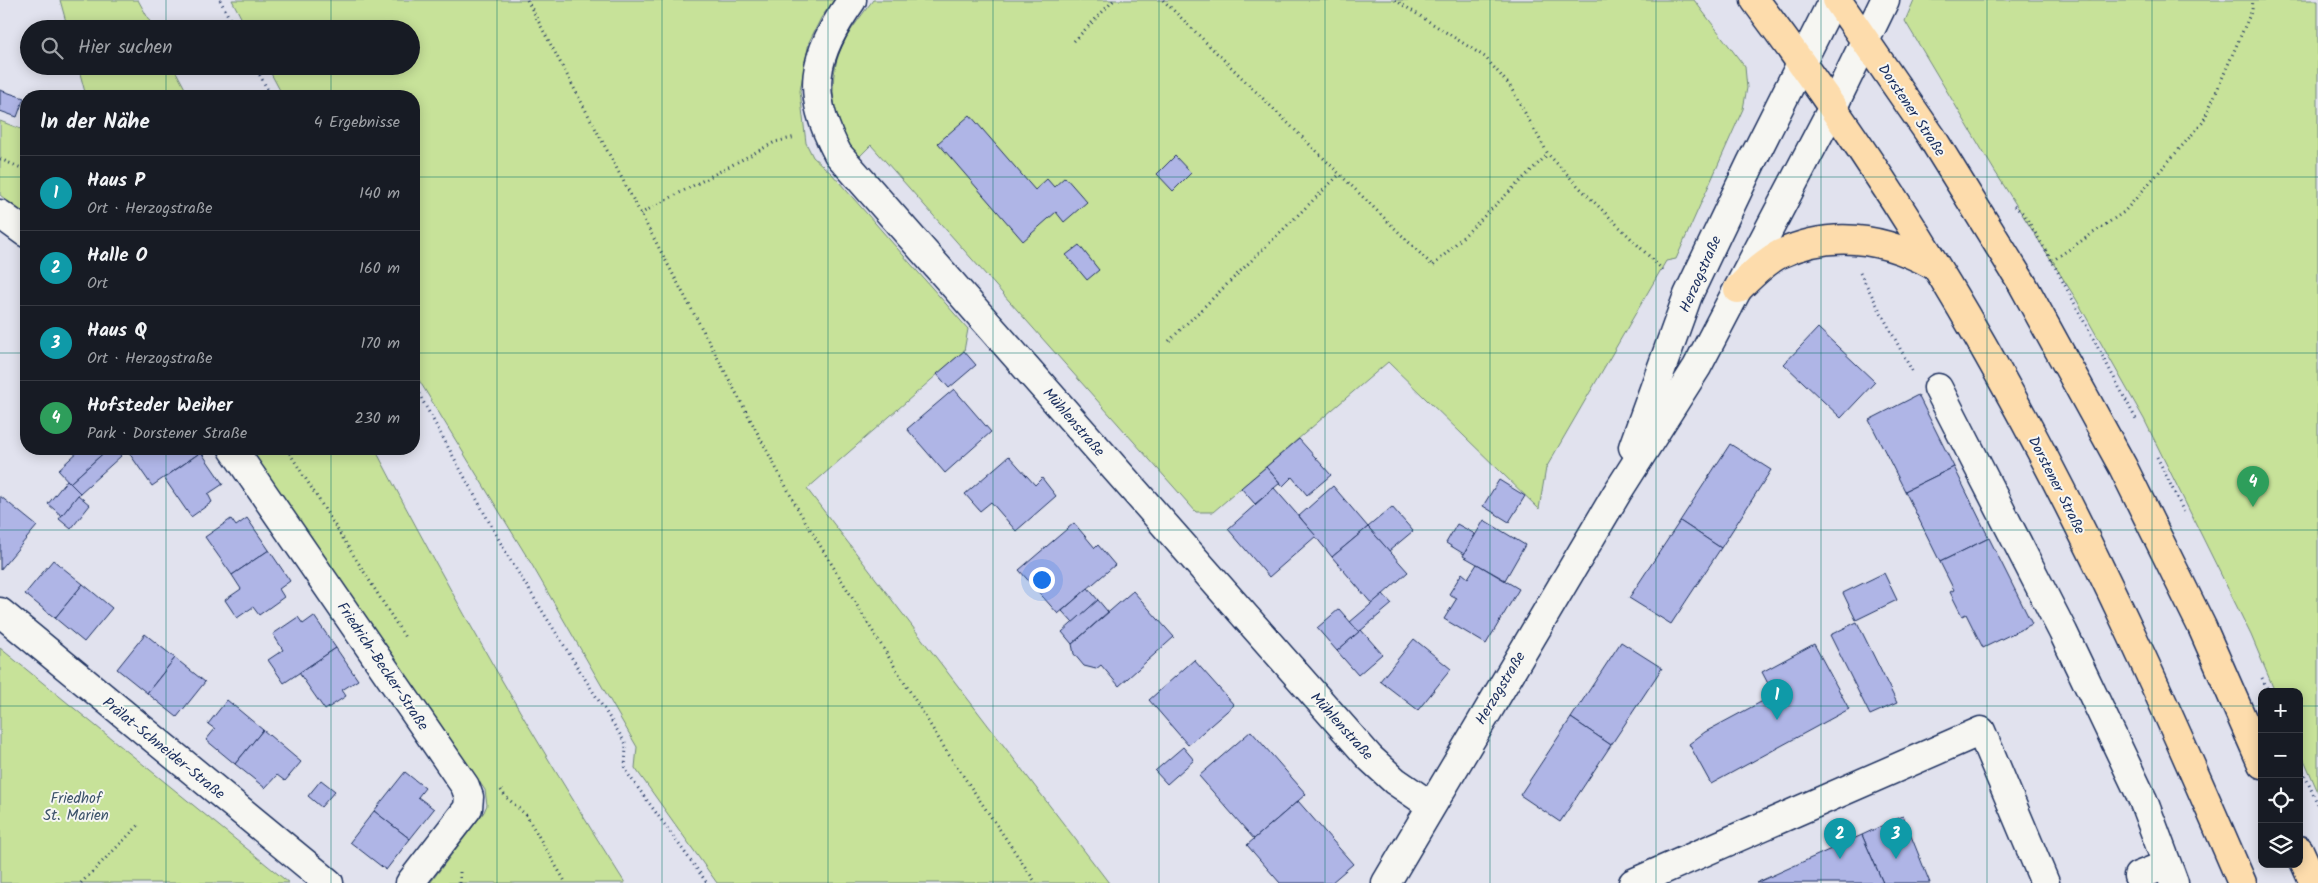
<!DOCTYPE html>
<html lang="de">
<meta charset="utf-8">
<style>
:root{--surface:#171b24;--page:#242831;--text:#f1f3f6;--muted:#9ea1a6;--line:#363941;--accent:#919bb2}
body{margin:0;font-family:Kalam,sans-serif;background:var(--page);color:var(--text)}
.controls{position:absolute;right:15px;bottom:15px;display:grid;overflow:hidden;border-radius:10px;box-shadow:0 2px 12px #0003}
.controls button{width:45px;height:45px;display:grid;place-items:center;padding:0;border:0;border-bottom:1px solid var(--line);background:var(--surface);color:var(--text);font:25px sans-serif}
.you{position:absolute;left:1041px;top:579px;width:18px;height:18px;margin:-12px;border:4px solid #fff;border-radius:50%;background:#1a73e8;box-shadow:0 0 0 8px #1a73e833}
.badge{display:grid;place-items:center;width:32px;height:32px;border-radius:50%;background:var(--accent);color:#fff;font-size:16px;font-weight:700}
.pin{position:absolute;translate:-50% -41px;filter:drop-shadow(0 1px 2px #0008)}
.pin::after{content:'';position:absolute;top:26px;width:18px;height:15px;background:inherit;clip-path:polygon(0 0,100% 0,50% 100%)}
.list{margin:0;padding:0;list-style:none}
h2{display:flex;justify-content:space-between;align-items:center;height:65px;margin:0;padding:0 20px;font-size:21px}
h2 small{font-size:16px;font-weight:400;color:var(--muted)}
.list li{display:grid;grid-template-columns:32px 1fr auto;gap:15px;align-items:center;box-sizing:border-box;height:75px;padding:0 20px;border-top:1px solid var(--line)}
.list b{display:block;font-size:19px;white-space:nowrap}
.list p{margin:0;font-size:16px;white-space:nowrap;color:var(--muted)}
.list em{font-size:16px;font-style:normal;color:var(--muted)}
.icon{flex:none;width:28px;height:28px;fill:none;stroke:currentColor;stroke-width:2;stroke-linecap:round;stroke-linejoin:round}
.map{position:relative;flex:none;width:2318px;height:883px;overflow:hidden}
.search{position:absolute;background:var(--surface);box-shadow:0 2px 12px #0003;left:20px;top:20px;width:400px;height:55px;display:flex;align-items:center;gap:12px;box-sizing:border-box;padding:0 18px;border-radius:28px;color:var(--muted);font-size:19px}
.panel{position:absolute;background:var(--surface);box-shadow:0 2px 12px #0003;left:20px;top:90px;width:400px;height:365px;border-radius:20px}
.map>svg:first-child{display:block}
.green{fill:#c7e299;stroke:#71887c}
.building{fill:#afb5e6;stroke:#1b2f5e}
.lines{fill:none;stroke-linecap:round;stroke-linejoin:round}
.minor-casing{stroke:#1b2f5e;stroke-width:31}
.major-casing{stroke:#1b2f5e;stroke-width:31}
.path{stroke:#1b2f5e;stroke-width:3;stroke-dasharray:1 4;stroke-linecap:butt}
.minor{stroke:#f6f6f2;stroke-width:28}
.major{stroke:#fddcac;stroke-width:28}
.grid{fill:none;stroke:#0f766e;stroke-width:1;stroke-opacity:0.55}
.labels{text-anchor:middle;stroke-width:4;stroke-linejoin:round;paint-order:stroke}
.street-label{font-size:15px;fill:#1b2f5e;stroke:#f6f6f2}
.park-label{font-size:15px;fill:#3d536a;stroke:#f6f6f2}
</style>
<div class="map">
<svg width="2318" height="883" viewBox="0 0 2318 883">
<rect width="100%" height="100%" fill="#e1e2ee"/>
<filter id="ink" filterUnits="userSpaceOnUse"><feTurbulence type="fractalNoise" baseFrequency=".02" numOctaves="2"/><feDisplacementMap in="SourceGraphic" scale="10" xChannelSelector="R" yChannelSelector="G"/><feConvolveMatrix kernelMatrix="1 2 1 2 8 2 1 2 1" color-interpolation-filters="sRGB"/></filter>
<g filter="url(#ink)">
<g class="green">
<polygon points="60,0 138,0 154,29 68,29"/>
<polygon points="232,0 834,0 821,18 809,42 800,91 806,143 813,157 832,174 968,329 964,351 807,489 1109,883 717,883 635,768 637,747 532,565 414,372 419,352 414,343 414,96 283,96 267,66 411,66 411,29 247,29"/>
<path d="M873,0H1694L1745,67L1747,88L1743,109L1676,259L1666,261L1546,468L1539,509L1388,362L1213,512H1196L871,145L859,157C830,125 825,75 846,38C854,25 864,12 873,0Z"/>
<polygon points="1914,0 2318,0 2318,792 2299,748 2299,692 2275,692 2251,635 2144,419 2076,299 1994,170 1905,21"/>
<polygon points="78,66 173,66 189,96 86,96"/>
<polygon points="0,121 26,131 26,216 0,195"/>
<path d="M249,449H375C452,597 535,742 625,883H430L484,812L487,805L485,790Z"/>
<polygon points="0,648 289,883 0,883"/>
</g>
<g class="building">
<polygon points="0,90 24,98 17,117 0,111"/>
<polygon points="970,115 1035,190 1047,179 1054,187 1065,177 1087,202 1064,222 1056,212 1023,241 938,143"/>
<polygon points="1175,156 1191,173 1173,191 1157,174"/>
<polygon points="1079,245 1099,270 1087,280 1066,255"/>
<polygon points="1818,328 1875,382 1841,418 1784,364"/>
<polygon points="964,351 976,365 949,388 937,374"/>
<polygon points="954,389 991,432 945,473 907,429"/>
<polygon points="1918,395 1954,467 1905,491 1869,420"/>
<polygon points="1299,439 1331,475 1307,495 1292,477 1283,486 1266,467"/>
<polygon points="1730,444 1771,470 1721,548 1680,521"/>
<polygon points="81,449 108,449 70,483 58,470"/>
<polygon points="108,449 115,449 121,456 80,493 70,483"/>
<polygon points="129,449 199,449 201,452 152,486 127,450"/>
<polygon points="201,452 223,484 208,494 212,502 191,517 164,478"/>
<polygon points="1009,456 1035,485 1042,478 1056,496 1016,531 991,502 980,511 965,494"/>
<polygon points="1266,467 1280,483 1255,504 1241,488"/>
<polygon points="1954,467 1989,538 1940,562 1905,491"/>
<polygon points="67,480 80,493 62,516 48,504"/>
<polygon points="1499,480 1525,496 1509,522 1483,506"/>
<polygon points="1333,486 1368,527 1332,557 1299,516"/>
<polygon points="1274,488 1316,536 1269,577 1228,529"/>
<polygon points="78,495 90,505 71,529 59,519"/>
<polygon points="0,496 37,526 0,570"/>
<polygon points="1392,507 1413,531 1389,551 1368,527"/>
<polygon points="247,518 269,550 232,575 205,537 231,519 236,526"/>
<polygon points="1484,520 1525,545 1505,580 1463,556"/>
<polygon points="1680,521 1721,548 1671,624 1629,598"/>
<polygon points="1074,523 1095,548 1098,545 1115,565 1058,614 1019,570"/>
<polygon points="1457,524 1475,534 1464,554 1446,543"/>
<polygon points="1368,527 1408,572 1372,604 1332,557"/>
<polygon points="1989,538 2032,624 1983,648 1966,614 1962,616 1950,592 1954,590 1940,562"/>
<polygon points="269,550 290,581 279,589 284,597 259,615 253,607 237,618 225,600 241,589 232,575"/>
<polygon points="53,560 83,584 55,618 25,594"/>
<polygon points="1477,564 1519,589 1486,644 1444,619 1457,598 1449,594 1462,573 1468,578"/>
<polygon points="1884,573 1897,600 1856,620 1843,593"/>
<polygon points="83,584 112,608 84,642 55,618"/>
<polygon points="1088,588 1098,600 1073,623 1062,611"/>
<polygon points="1133,591 1174,637 1119,686 1101,665 1096,669 1084,666 1074,654 1072,644"/>
<polygon points="1383,594 1392,604 1359,632 1350,622"/>
<polygon points="1098,600 1108,612 1072,644 1062,632"/>
<polygon points="1339,609 1359,632 1337,651 1317,628"/>
<polygon points="314,616 336,648 284,683 268,660 283,650 273,634 298,617 303,624"/>
<polygon points="1857,622 1897,703 1870,715 1830,635"/>
<polygon points="1361,630 1382,654 1358,675 1337,651"/>
<polygon points="145,634 175,658 147,693 117,669"/>
<polygon points="1414,639 1451,669 1418,710 1380,681"/>
<polygon points="1621,642 1662,668 1611,745 1571,718"/>
<polygon points="1814,644 1849,709 1711,784 1689,744 1705,732 1774,695 1762,672"/>
<polygon points="336,648 358,680 342,690 346,696 325,710 299,673"/>
<polygon points="175,658 205,682 177,717 147,693"/>
<polygon points="1194,660 1234,705 1188,745 1149,700"/>
<polygon points="227,700 263,730 235,764 206,740 215,729 208,724"/>
<polygon points="1571,718 1611,745 1560,822 1520,795"/>
<polygon points="263,730 301,762 285,781 277,775 265,788 235,764"/>
<polygon points="1251,731 1306,794 1254,839 1199,776"/>
<polygon points="1183,747 1194,760 1167,784 1155,771"/>
<polygon points="405,772 425,788 418,797 434,809 410,839 374,811"/>
<polygon points="321,780 335,791 321,807 308,796"/>
<polygon points="1298,801 1353,864 1331,883 1280,883 1247,845"/>
<polygon points="374,811 410,839 386,870 350,842"/>
<polygon points="1903,816 1930,883 1883,883 1862,835"/>
<polygon points="1862,835 1883,883 1756,883"/>
</g>
<g class="lines">
<defs>
<g id="minor">
<path d="M852,0C812,57 805,92 838,154L1370,758L1395,781L1430,805"/>
<polyline points="0,214 26,233"/>
<polyline points="1938,388 2063,632 2143,800 2174,883"/>
<polyline points="1633,447 1688,295 1751,163 1833,0"/>
<polyline points="233,449 465,786 469,797 468,808 410,883"/>
<polyline points="0,612 329,883"/>
<polyline points="2138,876 2166,865"/>
<polyline points="1386,883 1617,493 1697,367 1833,107 1885,0"/>
<polyline points="1633,883 1981,731 2045,883"/>
</g>
<g id="major">
<path d="M1755,0C1844,119 1927,244 1999,374C2091,538 2168,711 2242,883"/>
<polyline points="1837,0 1931,136 2022,283 2123,467 2202,627 2262,764"/>
<path d="M1738,289C1750,277 1764,262 1780,254C1833,229 1885,238 1935,266"/>
<polyline points="2299,850 2314,883"/>
</g>
</defs>
<use href="#minor" class="minor-casing"/>
<use href="#major" class="major-casing"/>
<g class="path">
<polyline points="220,0 235,29"/>
<polyline points="527,0 799,511 947,752 1036,883"/>
<polyline points="1163,0 1433,266 1548,154"/>
<polyline points="1395,0 1485,57 1510,86 1548,154 1579,187 1665,272"/>
<polyline points="1074,41 1114,0"/>
<polyline points="255,66 271,96"/>
<polyline points="0,159 26,170"/>
<polyline points="2014,206 2024,214 2052,261 2137,421"/>
<polyline points="640,214 775,142 796,137"/>
<polyline points="2052,261 2124,212 2203,122 2252,10 2253,0"/>
<polyline points="1860,273 1912,371"/>
<polyline points="1169,341 1340,174"/>
<polyline points="414,385 509,558 626,744 625,770 707,883"/>
<polyline points="287,449 406,639"/>
<polyline points="2157,457 2184,512"/>
<polyline points="2262,678 2269,692"/>
<polyline points="2299,762 2318,805"/>
<polyline points="501,790 505,796 526,815 566,883"/>
<polyline points="81,883 141,823"/>
<polyline points="460,883 460,872"/>
</g>
<use href="#minor" class="minor"/>
<use href="#major" class="major"/>
</g>
</g>
<path class="grid" d="M166,0V29M331,0V29M497,0V883M662,0V883M828,0V883M993,0V883M1159,0V883M1325,0V883M1490,0V883M1656,0V883M1821,0V883M1987,0V883M2152,0V883M166,66V96M331,66V96M0,177H26M414,177H2318M0,353H26M414,353H2318M166,449V883M331,449V883M0,530H2318M0,706H2262M2299,706H2318"/>
<g class="labels">
<g class="street-label">
<text transform="translate(1912 110) rotate(56)" y="5">Dorstener Straße</text>
<text transform="translate(1700 274) rotate(-66)" y="5">Herzogstraße</text>
<text transform="translate(1074 422) rotate(49)" y="5">Mühlenstraße</text>
<text transform="translate(2057 485) rotate(63)" y="5">Dorstener Straße</text>
<text transform="translate(383 666) rotate(56)" y="5">Friedrich-Becker-Straße</text>
<text transform="translate(1500 688) rotate(-59)" y="5">Herzogstraße</text>
<text transform="translate(1342 726) rotate(48)" y="5">Mühlenstraße</text>
<text transform="translate(164 748) rotate(39)" y="5">Prälat-Schneider-Straße</text>
</g>
<g class="park-label">
<text x="76" y="803">Friedhof<tspan x="76" dy="17">St. Marien</tspan></text>
</g>
</g>
</svg>
<div class="controls">
<button>+</button>
<button>−</button>
<button><svg class="icon" aria-label="locate" viewBox="0 0 24 24"><circle cx="12" cy="12" r="6"/><path d="M12 2v4M12 18v4M2 12h4M18 12h4"/></svg></button>
<button><svg class="icon" aria-label="layers" viewBox="0 0 24 24"><path d="M12 4l9 5-9 5-9-5zM3 14l9 5 9-5"/></svg></button>
</div>
<div class="you"></div>
<div class="pin badge" style="left:1777px;top:720px;background:#0f9aa8">1</div>
<div class="pin badge" style="left:1840px;top:859px;background:#0f9aa8">2</div>
<div class="pin badge" style="left:1896px;top:859px;background:#0f9aa8">3</div>
<div class="pin badge" style="left:2253px;top:507px;background:#2e9e5b">4</div>
<div class="search"><svg class="icon" aria-label="search" viewBox="0 0 24 24"><circle cx="10" cy="10" r="6"/><path d="M15 15l6 6"/></svg>Hier suchen</div>
<section class="panel">
<h2>In der Nähe<small>4 Ergebnisse</small></h2>
<ul class="list">
<li><span class="badge" style="background:#0f9aa8">1</span><div><b>Haus P</b><p>Ort · Herzogstraße</p></div><em>140 m</em></li>
<li><span class="badge" style="background:#0f9aa8">2</span><div><b>Halle O</b><p>Ort</p></div><em>160 m</em></li>
<li><span class="badge" style="background:#0f9aa8">3</span><div><b>Haus Q</b><p>Ort · Herzogstraße</p></div><em>170 m</em></li>
<li><span class="badge" style="background:#2e9e5b">4</span><div><b>Hofsteder Weiher</b><p>Park · Dorstener Straße</p></div><em>230 m</em></li>
</ul>
</section>
</div>
